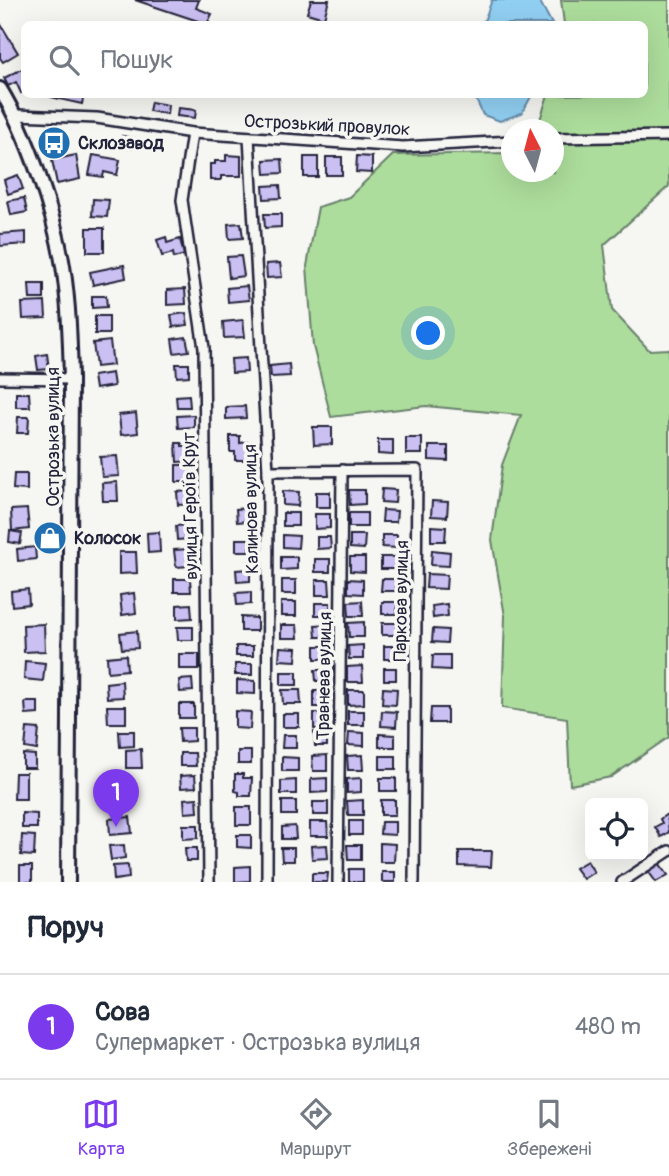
<!DOCTYPE html>
<html lang="uk">
<meta charset="utf-8">
<style>
:root{--surface:#fff;--page:#f2f2f3;--text:#1f2937;--muted:#747a83;--line:#e0e1e3;--accent:#7c3aed}
body{margin:0;font-family:Pangolin,sans-serif;background:var(--page);color:var(--text)}
.controls{position:absolute;right:21px;bottom:21px;display:grid;overflow:hidden;border-radius:10px;box-shadow:0 7px 28px #0002}
.controls button{width:63px;height:63px;display:grid;place-items:center;padding:0;border:0;border-bottom:2px solid var(--line);background:var(--surface);color:var(--text);font:35px sans-serif}
.compass{position:absolute;left:501px;top:119px;width:63px;height:63px;border-radius:50%;background:var(--surface);box-shadow:0 7px 28px #0002;rotate:354deg}
.you{position:absolute;left:429px;top:334px;width:24px;height:24px;margin:-18px;border:5px solid #fff;border-radius:50%;background:#1a73e8;box-shadow:0 0 0 10px #1a73e833}
.badge{display:grid;place-items:center;width:46px;height:46px;border-radius:50%;background:var(--accent);color:#fff;font-size:23px;font-weight:700}
.pin{position:absolute;translate:-50% -58px;filter:drop-shadow(0 2px 4px #0008)}
.pin::after{content:'';position:absolute;top:37px;width:24px;height:21px;background:inherit;clip-path:polygon(0 0,100% 0,50% 100%)}
.list{margin:0;padding:0;list-style:none}
h2{display:flex;justify-content:space-between;align-items:center;height:91px;margin:0;padding:0 28px;font-size:30px}
h2 small{font-size:23px;font-weight:400;color:var(--muted)}
.list li{display:grid;grid-template-columns:46px 1fr auto;gap:21px;align-items:center;box-sizing:border-box;height:105px;padding:0 28px;border-top:2px solid var(--line)}
.list b{display:block;font-size:26px;white-space:nowrap}
.list p{margin:0;font-size:23px;white-space:nowrap;color:var(--muted)}
.list em{font-size:23px;font-style:normal;color:var(--muted)}
.icon{flex:none;width:38px;height:38px;fill:none;stroke:currentColor;stroke-width:2;stroke-linecap:round;stroke-linejoin:round}
.map{position:relative;flex:none;width:669px;height:882px;overflow:hidden}
.search{position:absolute;background:var(--surface);box-shadow:0 7px 28px #0002;left:21px;right:21px;top:21px;height:77px;display:flex;align-items:center;gap:18px;box-sizing:border-box;padding:0 24px;border-radius:10px;color:var(--muted);font-size:26px}
.sheet{height:196px;background:var(--surface)}
nav{display:flex;justify-content:space-around;align-items:center;box-sizing:border-box;height:98px;border-top:2px solid var(--line);background:var(--surface);font-size:19px;color:var(--muted)}
nav a{display:grid;justify-items:center;gap:4px}
nav .on{color:var(--accent)}
.map>svg:first-child{display:block}
.green{fill:#addd9c;stroke:#68806c;stroke-width:2}
.water{fill:#91cff2;stroke:#658aa9;stroke-width:2}
.building{fill:#cbc0f2;stroke:#22223b;stroke-width:2}
.lines{fill:none;stroke-linecap:round;stroke-linejoin:round}
.minor-casing{stroke:#22223b;stroke-width:14}
.secondary-casing{stroke:#22223b;stroke-width:18}
.minor{stroke:#f6f6f2;stroke-width:9}
.secondary{stroke:#f6f6f2;stroke-width:12}
.labels{text-anchor:middle;stroke-width:7;stroke-linejoin:round;paint-order:stroke}
.street-label{font-size:18px;fill:#22223b;stroke:#f6f6f2}
.poi-label{font-size:18px;font-weight:bold;fill:#22223b;stroke:#f6f6f2;text-anchor:start}
</style>
<div class="map">
<svg width="669" height="882" viewBox="0 0 669 882">
<rect width="100%" height="100%" fill="#f6f6f2"/>
<filter id="ink" filterUnits="userSpaceOnUse"><feTurbulence type="fractalNoise" baseFrequency=".0143" numOctaves="2"/><feDisplacementMap in="SourceGraphic" scale="14" xChannelSelector="R" yChannelSelector="G"/><feConvolveMatrix kernelMatrix="1 2 1 2 8 2 1 2 1" color-interpolation-filters="sRGB"/></filter>
<g filter="url(#ink)">
<polygon class="green" points="561,0 669,0 669,186 604,245 612,310 649,350 669,349 669,737 611,777 570,785 567,718 502,708 505,616 492,540 502,465 521,415 426,406 331,417 313,346 307,266 318,207 349,197 393,155 511,153 512,172 554,172 554,130 537,129 548,95 644,94 644,24 564,24"/>
<g class="water">
<polygon points="492,0 539,0 552,24 483,24"/>
<polygon points="474,95 532,95 522,113 500,121 483,115"/>
</g>
<g class="building">
<polygon points="135,0 199,0 196,8 212,14 207,24"/>
<polygon points="311,0 329,0 324,18 307,13"/>
<polygon points="0,23 18,53 3,62 0,58"/>
<polygon points="24,68 24,91 21,93 16,82 8,86 4,78"/>
<polygon points="52,94 84,94 82,104 51,97"/>
<polygon points="151,102 168,105 167,114 149,111"/>
<polygon points="178,108 196,110 195,118 177,116"/>
<polygon points="122,136 134,138 132,149 120,147"/>
<polygon points="76,155 80,179 57,184 52,160"/>
<polygon points="93,155 120,160 117,175 104,172 103,177 89,175"/>
<polygon points="226,155 241,156 241,176 221,176 221,180 210,180 210,164 215,164 215,161 226,161"/>
<polygon points="357,156 372,157 372,173 356,172"/>
<rect x="304" y="157" width="14" height="20"/>
<rect x="326" y="157" width="16" height="18"/>
<polygon points="282,159 283,173 265,174 264,160"/>
<polygon points="18,175 23,189 8,194 4,180"/>
<polygon points="280,185 281,198 264,199 263,186"/>
<polygon points="24,198 27,212 11,215 8,201"/>
<polygon points="93,199 109,200 107,217 92,216"/>
<polygon points="264,214 281,214 281,227 265,228"/>
<polygon points="241,223 243,238 229,239 228,224"/>
<rect x="87" y="228" width="17" height="24"/>
<polygon points="26,232 26,244 0,246 0,234"/>
<polygon points="166,237 167,243 180,239 184,255 174,258 173,253 162,256 157,240"/>
<polygon points="241,256 244,276 229,278 227,257"/>
<polygon points="280,263 282,277 267,278 266,264"/>
<polygon points="124,265 126,278 93,285 90,272"/>
<polygon points="29,284 44,284 44,299 30,299"/>
<polygon points="247,286 249,300 228,302 227,288"/>
<polygon points="185,289 186,304 167,305 167,290"/>
<polygon points="92,296 106,296 107,307 92,308"/>
<polygon points="45,302 46,318 23,319 22,303"/>
<polygon points="186,313 188,325 173,327 171,315"/>
<rect x="95" y="316" width="14" height="18"/>
<polygon points="243,320 245,337 224,338 223,322"/>
<polygon points="186,337 189,351 174,353 172,339"/>
<polygon points="110,341 113,365 96,367 93,343"/>
<polygon points="47,354 49,369 38,370 36,356"/>
<polygon points="246,358 247,372 232,373 231,359"/>
<polygon points="176,364 189,364 189,376 177,377"/>
<polygon points="289,364 290,376 271,377 270,366"/>
<polygon points="112,373 114,386 95,389 93,376"/>
<polygon points="16,393 29,393 30,407 16,407"/>
<polygon points="189,395 190,407 177,407 176,396"/>
<polygon points="245,406 246,418 226,419 226,407"/>
<polygon points="136,413 138,433 121,435 119,415"/>
<polygon points="194,415 194,427 178,428 177,416"/>
<polygon points="18,417 29,417 28,433 17,433"/>
<polygon points="313,427 332,427 332,444 314,445"/>
<polygon points="230,436 240,436 240,443 248,442 248,460 235,460 235,452 230,452"/>
<rect x="406" y="438" width="16" height="16"/>
<polygon points="378,440 393,440 393,455 378,454"/>
<polygon points="176,443 182,443 182,446 190,446 191,461 177,462"/>
<polygon points="429,446 448,446 448,461 429,460"/>
<polygon points="117,456 119,476 102,477 100,457"/>
<rect x="176" y="465" width="15" height="17"/>
<polygon points="14,474 27,474 27,490 13,489"/>
<polygon points="117,482 118,501 103,501 102,483"/>
<polygon points="382,489 396,490 395,503 381,502"/>
<polygon points="349,490 365,490 365,504 350,505"/>
<polygon points="190,491 191,504 178,505 177,492"/>
<polygon points="283,491 299,492 298,506 283,505"/>
<rect x="316" y="492" width="14" height="15"/>
<polygon points="432,501 448,502 447,517 431,516"/>
<polygon points="248,508 249,521 237,522 236,509"/>
<polygon points="27,509 29,529 12,531 11,510"/>
<polygon points="383,510 397,511 396,522 382,522"/>
<rect x="283" y="513" width="15" height="13"/>
<rect x="349" y="513" width="18" height="14"/>
<polygon points="315,514 330,514 330,528 315,529"/>
<polygon points="189,525 189,539 177,540 176,526"/>
<polygon points="431,526 446,527 445,541 431,541"/>
<polygon points="10,531 22,533 20,544 9,542"/>
<polygon points="159,532 160,552 148,553 147,533"/>
<polygon points="283,535 299,536 298,548 283,547"/>
<polygon points="350,535 365,535 364,549 350,548"/>
<polygon points="382,535 397,535 397,548 382,547"/>
<polygon points="317,537 330,537 331,548 317,549"/>
<rect x="236" y="539" width="13" height="12"/>
<polygon points="35,547 36,559 18,561 17,549"/>
<polygon points="189,549 190,566 176,567 174,550"/>
<polygon points="432,550 450,552 449,566 431,565"/>
<polygon points="119,552 136,552 137,573 119,574"/>
<polygon points="281,557 297,557 297,569 281,570"/>
<polygon points="350,557 365,557 365,572 350,571"/>
<rect x="381" y="557" width="15" height="12"/>
<rect x="315" y="559" width="15" height="13"/>
<polygon points="250,569 250,581 237,582 236,570"/>
<polygon points="427,574 447,575 446,589 426,588"/>
<polygon points="174,579 190,579 191,592 174,592"/>
<polygon points="348,579 363,580 363,594 348,593"/>
<polygon points="382,579 396,579 396,591 381,591"/>
<rect x="282" y="580" width="14" height="14"/>
<polygon points="316,580 329,580 330,595 316,595"/>
<polygon points="28,589 29,604 12,606 11,591"/>
<polygon points="251,592 251,604 237,605 236,593"/>
<polygon points="134,593 136,613 122,615 120,595"/>
<polygon points="362,601 363,616 349,616 348,602"/>
<rect x="281" y="602" width="15" height="14"/>
<rect x="382" y="602" width="15" height="12"/>
<rect x="315" y="603" width="15" height="12"/>
<polygon points="191,604 192,618 177,619 177,605"/>
<polygon points="447,604 448,616 433,618 432,606"/>
<polygon points="241,617 257,618 257,631 241,631"/>
<polygon points="364,622 364,637 349,637 348,623"/>
<rect x="382" y="623" width="15" height="12"/>
<polygon points="44,624 45,651 24,652 23,625"/>
<polygon points="330,624 330,637 316,637 315,625"/>
<polygon points="281,625 297,625 298,638 281,638"/>
<polygon points="177,627 193,627 193,640 178,640"/>
<polygon points="433,629 448,630 447,643 432,642"/>
<polygon points="137,631 138,648 122,649 120,633"/>
<polygon points="363,645 363,659 349,659 348,646"/>
<rect x="236" y="646" width="17" height="10"/>
<rect x="315" y="646" width="15" height="13"/>
<rect x="384" y="646" width="13" height="13"/>
<polygon points="280,647 297,648 296,661 279,660"/>
<rect x="179" y="654" width="20" height="15"/>
<polygon points="126,655 127,670 108,672 107,657"/>
<polygon points="433,655 450,655 450,670 432,669"/>
<polygon points="25,661 45,663 43,681 24,679"/>
<rect x="235" y="664" width="17" height="11"/>
<polygon points="362,666 363,682 347,682 347,667"/>
<rect x="384" y="668" width="12" height="12"/>
<polygon points="315,670 330,670 330,681 316,681"/>
<rect x="281" y="672" width="16" height="13"/>
<polygon points="192,679 193,691 180,692 179,680"/>
<polygon points="237,680 255,681 255,694 237,693"/>
<polygon points="122,681 123,697 107,698 106,683"/>
<polygon points="383,688 397,689 396,705 382,704"/>
<polygon points="282,690 300,690 301,704 283,704"/>
<polygon points="348,690 364,690 364,704 348,705"/>
<rect x="314" y="691" width="16" height="16"/>
<polygon points="25,702 38,702 38,714 26,715"/>
<rect x="179" y="704" width="15" height="14"/>
<polygon points="107,706 126,706 126,723 108,723"/>
<polygon points="431,708 447,708 447,723 430,723"/>
<polygon points="235,711 251,712 250,729 235,728"/>
<rect x="348" y="711" width="16" height="14"/>
<polygon points="382,711 397,712 396,727 381,726"/>
<polygon points="314,713 329,713 329,728 314,729"/>
<rect x="283" y="714" width="16" height="13"/>
<polygon points="27,728 39,729 37,750 25,748"/>
<polygon points="179,728 194,728 194,741 180,742"/>
<polygon points="119,731 134,731 134,746 120,747"/>
<polygon points="314,732 327,732 327,746 315,746"/>
<polygon points="349,732 364,733 364,746 348,745"/>
<polygon points="379,734 395,735 395,747 379,747"/>
<polygon points="283,735 296,735 296,748 282,748"/>
<polygon points="141,749 142,768 126,768 126,750"/>
<rect x="238" y="751" width="13" height="13"/>
<polygon points="180,753 195,753 196,766 180,766"/>
<polygon points="23,754 35,755 35,768 23,768"/>
<polygon points="327,755 327,771 313,771 312,756"/>
<polygon points="362,755 363,770 348,770 347,756"/>
<rect x="380" y="756" width="16" height="13"/>
<polygon points="282,757 298,758 298,771 282,771"/>
<polygon points="15,773 26,773 26,799 14,799"/>
<polygon points="235,774 243,774 243,778 252,778 251,796 239,796 239,792 235,791"/>
<polygon points="195,775 196,787 181,788 180,776"/>
<polygon points="113,777 128,779 127,793 111,791"/>
<polygon points="327,778 327,792 311,793 311,779"/>
<polygon points="361,778 361,792 347,793 347,779"/>
<rect x="380" y="778" width="16" height="13"/>
<polygon points="296,780 296,794 281,794 281,781"/>
<polygon points="112,798 131,798 130,811 112,810"/>
<polygon points="197,798 198,812 185,813 184,799"/>
<polygon points="363,800 363,815 348,815 347,801"/>
<rect x="381" y="800" width="14" height="15"/>
<rect x="282" y="801" width="14" height="14"/>
<rect x="313" y="802" width="15" height="13"/>
<rect x="236" y="807" width="15" height="18"/>
<polygon points="22,813 37,814 37,828 22,828"/>
<polygon points="667,814 669,832 661,837 655,827 662,823 660,819"/>
<polygon points="130,817 132,833 110,835 109,819"/>
<rect x="349" y="821" width="13" height="14"/>
<polygon points="310,822 327,822 328,836 310,836"/>
<polygon points="381,822 395,822 395,835 380,834"/>
<polygon points="183,825 198,825 198,838 183,839"/>
<polygon points="295,826 296,839 282,839 282,827"/>
<polygon points="22,835 35,836 34,856 21,855"/>
<polygon points="237,835 251,835 251,848 237,847"/>
<polygon points="380,843 395,844 394,862 380,862"/>
<polygon points="124,845 125,858 111,860 109,846"/>
<polygon points="327,845 328,858 312,859 311,846"/>
<polygon points="347,845 361,845 361,860 348,860"/>
<polygon points="185,848 197,848 197,861 186,861"/>
<polygon points="281,848 294,848 294,861 282,861"/>
<polygon points="459,851 492,851 491,867 459,866"/>
<polygon points="587,861 594,872 583,879 575,868"/>
<polygon points="659,863 668,875 656,882 648,871"/>
<polygon points="128,865 129,878 114,880 113,866"/>
<rect x="20" y="866" width="12" height="16"/>
<polygon points="250,866 250,881 235,882 235,867"/>
<rect x="349" y="869" width="14" height="13"/>
<rect x="382" y="872" width="13" height="10"/>
<polygon points="312,873 328,873 327,882 312,882"/>
</g>
<g class="lines">
<defs>
<g id="minor">
<polyline points="16,115 97,118 192,133 403,147 512,141"/>
<polyline points="192,133 182,200 204,348 209,882"/>
<polyline points="249,137 268,471 267,882"/>
<polyline points="554,138 669,136"/>
<polyline points="0,378 71,379"/>
<polyline points="268,471 417,470 414,882"/>
<polyline points="338,882 342,470"/>
<polyline points="622,882 669,851"/>
</g>
<path id="secondary" d="M0,89C28,135 54,212 63,266C69,303 70,342 71,379L68,882"/>
</defs>
<use href="#minor" class="minor-casing"/>
<use href="#secondary" class="secondary-casing"/>
<use href="#minor" class="minor"/>
<use href="#secondary" class="secondary"/>
</g>
</g>
<defs>
<symbol id="bus-disc" viewBox="-11 -11 22 22"><circle r="9.5" fill="#1f6fb2" stroke="#f6f6f2"/><path d="M-5-6H5V4H4V6H2V4H-2V6H-4V4H-5ZM-3.5-4V0h7V-4ZM-3.5 1.2v1.5H-2V1.2ZM2 1.2v1.5H3.5V1.2Z" fill="#fff"/></symbol>
<symbol id="shop-disc" viewBox="-11 -11 22 22"><circle r="9.5" fill="#1f6fb2" stroke="#f6f6f2"/><path d="M-5-2.5h2.3a2.7 3.5 0 0 1 5.4 0H5L5.5 6h-11ZM-1.5-2.5h3a1.5 2.3 0 0 0-3 0Z" fill="#fff"/></symbol>
</defs>
<g fill-rule="evenodd">
<use href="#bus-disc" x="35" y="124" width="38" height="38"/>
<use href="#shop-disc" x="31" y="519" width="38" height="38"/>
</g>
<g class="labels">
<g class="street-label">
<text transform="translate(327 125) rotate(3)" y="6">Острозький провулок</text>
<text transform="translate(53 437) rotate(-90)" y="6">Острозька вулиця</text>
<text transform="translate(190 506) rotate(-91)" y="6">вулиця Героїв Крут</text>
<text transform="translate(251 509) rotate(-91)" y="6">Калинова вулиця</text>
<text transform="translate(401 601) rotate(-89)" y="6">Паркова вулиця</text>
<text transform="translate(324 676) rotate(-89)" y="6">Травнева вулиця</text>
</g>
<g class="poi-label">
<text x="78" y="149">Склозавод</text>
<text x="74" y="544">Колосок</text>
</g>
</g>
</svg>
<div class="controls">
<button><svg class="icon" aria-label="locate" viewBox="0 0 24 24"><circle cx="12" cy="12" r="6"/><path d="M12 2v4M12 18v4M2 12h4M18 12h4"/></svg></button>
</div>
<svg class="compass" viewBox="-18 -18 36 36"><path d="M0-13l5 13h-10z" fill="#e53935"/><path d="M0 13l5-13h-10z" fill="#747a83"/></svg>
<div class="you"></div>
<div class="pin badge" style="left:116px;top:827px">1</div>
<div class="search"><svg class="icon" aria-label="search" viewBox="0 0 24 24"><circle cx="10" cy="10" r="6"/><path d="M15 15l6 6"/></svg>Пошук</div>
</div>
<section class="sheet">
<h2>Поруч<small></small></h2>
<ul class="list">
<li><span class="badge">1</span><div><b>Сова</b><p>Супермаркет · Острозька вулиця</p></div><em>480 m</em></li>
</ul>
</section>
<nav>
<a class="on"><svg class="icon" aria-label="map" viewBox="0 0 24 24"><path d="M3 6l6-2 6 2 6-2v14l-6 2-6-2-6 2zM9 4v14M15 6v14"/></svg>Карта</a>
<a><svg class="icon" aria-label="directions" viewBox="0 0 24 24"><path d="M12 3l9 9-9 9-9-9zM9 14v-3h6M13 9l2 2-2 2"/></svg>Маршрут</a>
<a><svg class="icon" aria-label="saved" viewBox="0 0 24 24"><path d="M7 4h10v16l-5-4-5 4z"/></svg>Збережені</a>
</nav>
